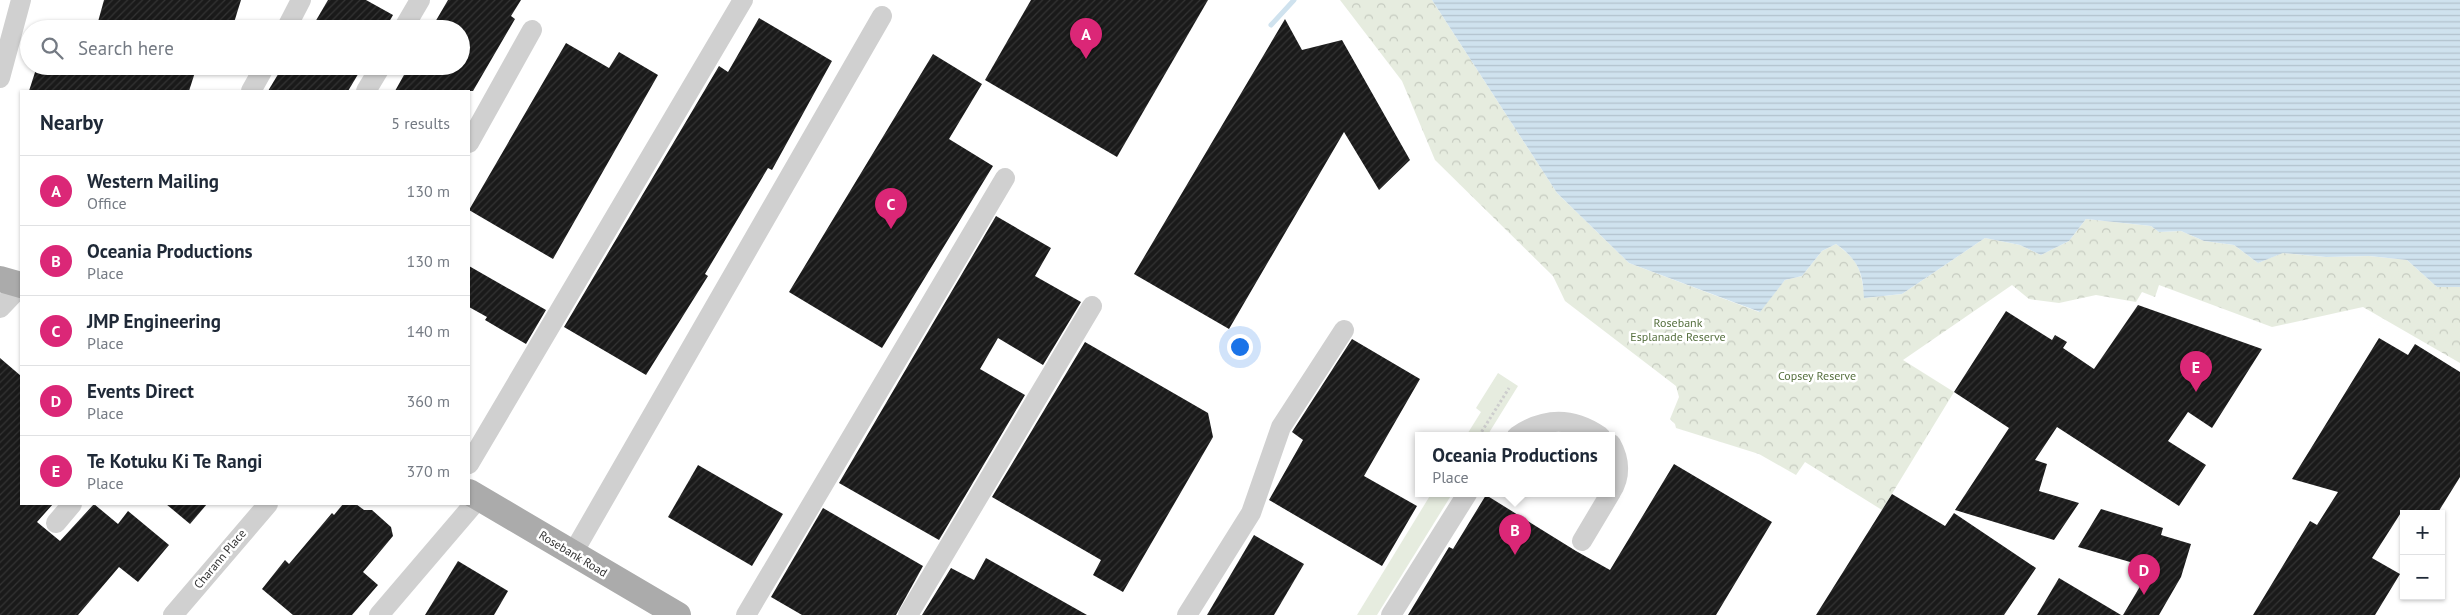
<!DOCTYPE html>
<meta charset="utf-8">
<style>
:root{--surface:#fff;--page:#f2f2f3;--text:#1f2937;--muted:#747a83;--line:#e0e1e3;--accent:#db2777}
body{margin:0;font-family:"PT Sans",sans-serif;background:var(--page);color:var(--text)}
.controls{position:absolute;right:15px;bottom:15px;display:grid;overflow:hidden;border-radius:0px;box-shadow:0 1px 4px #0004}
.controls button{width:45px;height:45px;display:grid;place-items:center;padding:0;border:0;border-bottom:1px solid var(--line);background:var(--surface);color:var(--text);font:25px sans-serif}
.you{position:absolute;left:1239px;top:346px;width:18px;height:18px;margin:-12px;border:4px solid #fff;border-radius:50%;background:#1a73e8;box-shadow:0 0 0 8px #1a73e833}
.badge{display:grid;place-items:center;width:32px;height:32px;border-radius:50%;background:var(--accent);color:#fff;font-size:16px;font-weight:700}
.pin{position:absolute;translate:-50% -41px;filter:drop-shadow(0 1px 2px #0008)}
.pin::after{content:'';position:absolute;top:26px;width:18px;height:15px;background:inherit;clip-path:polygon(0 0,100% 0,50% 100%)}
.popup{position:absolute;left:1415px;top:432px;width:200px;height:65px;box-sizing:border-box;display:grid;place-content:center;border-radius:0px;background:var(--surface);filter:drop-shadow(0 1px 4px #0005);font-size:16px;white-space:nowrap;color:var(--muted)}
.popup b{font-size:19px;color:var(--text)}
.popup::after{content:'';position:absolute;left:50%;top:100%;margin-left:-10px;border:10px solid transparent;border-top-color:var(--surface)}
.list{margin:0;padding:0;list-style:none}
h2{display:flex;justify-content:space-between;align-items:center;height:65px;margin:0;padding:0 20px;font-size:21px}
h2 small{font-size:16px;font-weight:400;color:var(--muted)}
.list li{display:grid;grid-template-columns:32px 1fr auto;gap:15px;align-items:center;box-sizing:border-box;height:70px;padding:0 20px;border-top:1px solid var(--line)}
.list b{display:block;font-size:19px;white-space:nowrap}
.list p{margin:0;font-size:16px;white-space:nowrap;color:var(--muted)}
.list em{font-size:16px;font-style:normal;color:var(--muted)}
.icon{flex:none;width:28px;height:28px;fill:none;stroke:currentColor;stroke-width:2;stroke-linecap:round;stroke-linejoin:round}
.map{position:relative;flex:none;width:2460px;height:615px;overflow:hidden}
.search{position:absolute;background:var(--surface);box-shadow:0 1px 4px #0004;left:20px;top:20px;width:450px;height:55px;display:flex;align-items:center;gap:12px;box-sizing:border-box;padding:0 18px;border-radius:28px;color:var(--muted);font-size:19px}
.panel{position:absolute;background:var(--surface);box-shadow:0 1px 4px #0004;left:20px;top:90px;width:450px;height:415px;border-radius:0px}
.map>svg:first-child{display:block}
.grass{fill:#e6ecdf}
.park{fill:url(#park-crowns)}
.water{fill:url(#water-rules)}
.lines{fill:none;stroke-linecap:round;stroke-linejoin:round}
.stream{stroke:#cfe2ee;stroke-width:5}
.building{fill:url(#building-hatch)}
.path{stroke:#cdcdcd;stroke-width:3;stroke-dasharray:2.5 2.5;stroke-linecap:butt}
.minor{stroke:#d0d0d0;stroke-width:20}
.major{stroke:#ababab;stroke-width:26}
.labels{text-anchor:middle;stroke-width:5;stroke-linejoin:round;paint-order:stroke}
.park-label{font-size:12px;fill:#56703f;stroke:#fff}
.street-label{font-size:12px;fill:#333;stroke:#fff}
</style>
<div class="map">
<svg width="2460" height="615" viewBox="0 0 2460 615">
<defs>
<pattern id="park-crowns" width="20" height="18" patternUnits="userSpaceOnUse" patternTransform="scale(1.25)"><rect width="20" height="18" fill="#e6ecdf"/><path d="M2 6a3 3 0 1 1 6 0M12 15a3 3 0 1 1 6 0" fill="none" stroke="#c6cbc0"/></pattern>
<pattern id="water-rules" width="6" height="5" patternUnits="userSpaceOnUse" patternTransform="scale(1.25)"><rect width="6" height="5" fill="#cfe2ee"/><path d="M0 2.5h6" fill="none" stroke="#b2c2cd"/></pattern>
<pattern id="building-hatch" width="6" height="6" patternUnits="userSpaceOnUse" patternTransform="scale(1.25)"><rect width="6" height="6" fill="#1a1a1a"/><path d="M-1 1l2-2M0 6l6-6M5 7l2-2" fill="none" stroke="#333"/></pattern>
</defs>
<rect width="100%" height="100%" fill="#fff"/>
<g class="grass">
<polygon points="1498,373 1518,386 1487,436 1466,436 1481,412 1476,408"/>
<polygon points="1431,494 1452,494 1377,615 1357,615"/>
</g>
<path class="park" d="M1340,0H1432L1557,193L1629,263L1759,312L1785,280L1802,276L1822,251L1836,244C1861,263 1860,269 1865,298L1902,294L1985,238L2020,245L2041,255L2069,241L2086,219L2151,226L2159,232L2181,231L2204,241L2234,245L2258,263L2282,253L2326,257L2369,256L2407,260L2437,287H2460V363L2363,307L2272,327L2159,285L2155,297L2142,292L2136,302L2096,295L2059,303L2029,299L2012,285L1903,360L1954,392L1882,510L1805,462L1796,475L1759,454L1676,428L1675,424L1670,419L1679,397L1676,386L1565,301L1553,276L1435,160L1402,81Z"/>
<path class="water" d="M1432,0H2460V287H2437L2407,260L2369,256L2326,257L2283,253L2258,263L2234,245L2204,241L2181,231L2159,232L2151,226L2086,219L2069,241L2041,255L2020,245L1985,238L1902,294L1864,298C1863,272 1858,260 1836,244L1822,251L1802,276L1785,280L1760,312L1629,263L1557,193Z"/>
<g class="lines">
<polyline class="stream" points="1271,25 1294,0"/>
</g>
<g class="building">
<polygon points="104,0 241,0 232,29 96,29"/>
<polygon points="328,0 366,0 393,15 385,29 311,29"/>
<polygon points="448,0 521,0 511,16 515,19 473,91 395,91 409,66 461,66 461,29 431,29"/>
<polygon points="1031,0 1208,0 1117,157 985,80"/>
<polygon points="759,18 832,61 772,170 768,168 705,274 708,276 646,375 564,327 719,66 728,72"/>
<polygon points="1285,19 1302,50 1342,40 1410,160 1379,190 1344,132 1229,329 1134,274"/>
<polygon points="566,43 609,68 619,52 658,75 553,259 469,210"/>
<polygon points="933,54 982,84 949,139 993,166 882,348 789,292"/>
<polygon points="37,66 197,66 189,91 29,91"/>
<polygon points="283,66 363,66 348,91 268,91"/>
<polygon points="996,216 1051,248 1035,276 1081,302 1043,365 998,338 980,369 1025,395 939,540 839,483"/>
<polygon points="469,266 546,310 526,344 485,320 487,317 469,307"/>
<polygon points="2138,305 2262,349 2212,428 2188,412 2168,441 2206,465 2179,506 2057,427 2035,460 2047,464 2039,491 2079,503 2054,540 1955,510 2009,428 1954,392 2006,311 2052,340 2055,335 2067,342 2063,348 2094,369"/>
<polygon points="2379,338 2408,355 2415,344 2460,372 2460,477 2437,514 2412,514 2402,511 2372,558 2400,574 2375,615 2253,615 2310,521 2317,525 2338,492 2292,479"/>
<polygon points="1352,339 1420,379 1364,476 1417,506 1382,566 1269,500 1303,440 1292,432"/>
<polygon points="1085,342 1208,413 1213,437 1123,592 1093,575 1101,560 992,497"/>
<polygon points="0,358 21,376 21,504 53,504 37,522 60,541 94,504 118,524 128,511 169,545 138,582 119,567 78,615 0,615"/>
<polygon points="1674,464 1772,522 1716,615 1408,615 1449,547 1453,549 1486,495 1576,551 1610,570"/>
<polygon points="698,465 783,514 752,566 668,517"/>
<polygon points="1892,494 1945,526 1954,513 2036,568 2004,615 1816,615"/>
<polygon points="166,504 207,504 190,524"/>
<polygon points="343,504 356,504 364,510 372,510 391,527 393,536 363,572 378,585 352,615 293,615 262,589 285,560 289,564 332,513 334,515"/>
<polygon points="823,508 923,566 896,615 802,615 771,597"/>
<polygon points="2101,509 2163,528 2161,535 2191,544 2181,577 2159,615 2123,615 2151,568 2078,547"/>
<polygon points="1254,535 1304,564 1274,615 1207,615"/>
<polygon points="986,558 1087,615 922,615 951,568 974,580"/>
<polygon points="458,561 508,591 494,615 425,615"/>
<polygon points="2059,578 2121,615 2037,615"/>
</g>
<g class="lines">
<polyline class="path" points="1479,436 1509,388"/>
<g class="minor">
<polyline points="286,29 301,0"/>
<polyline points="403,29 420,0"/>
<polyline points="0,78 21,0"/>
<polyline points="251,91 265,66"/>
<polyline points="366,91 381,66"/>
<polyline points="469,143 532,30"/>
<polyline points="0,308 21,286"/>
<path d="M1517,436C1545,417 1572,417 1600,436"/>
<path d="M1611,444C1620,460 1621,477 1611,492"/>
<polyline points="469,464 743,0"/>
<polyline points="56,523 72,504"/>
<polyline points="1582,541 1610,494"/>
<polyline points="573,553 882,16"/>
<polyline points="173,615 268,504"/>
<polyline points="379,615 479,498"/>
<polyline points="746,615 1005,178"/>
<polyline points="908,615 1092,306"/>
<polyline points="1187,615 1251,513 1281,427 1344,330"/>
<polyline points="1391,615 1467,494"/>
</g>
<g class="major">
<polyline points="0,279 21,285"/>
<polyline points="469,492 678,615"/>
</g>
</g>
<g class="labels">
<g class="park-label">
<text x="1678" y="327">Rosebank<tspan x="1678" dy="14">Esplanade Reserve</tspan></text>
<text x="1817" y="380">Copsey Reserve</text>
</g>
<g class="street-label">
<text transform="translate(573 554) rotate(31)" y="4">Rosebank Road</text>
<text transform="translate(220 559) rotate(-50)" y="4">Charann Place</text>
</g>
</g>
</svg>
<div class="controls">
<button>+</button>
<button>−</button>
</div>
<div class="you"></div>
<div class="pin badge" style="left:1086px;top:59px">A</div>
<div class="pin badge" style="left:1515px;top:555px">B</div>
<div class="popup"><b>Oceania Productions</b>Place</div>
<div class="pin badge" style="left:891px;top:229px">C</div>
<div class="pin badge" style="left:2144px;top:595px">D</div>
<div class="pin badge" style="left:2196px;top:392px">E</div>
<div class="search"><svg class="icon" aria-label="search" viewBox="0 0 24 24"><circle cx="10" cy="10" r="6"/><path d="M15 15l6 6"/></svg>Search here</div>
<section class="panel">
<h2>Nearby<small>5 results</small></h2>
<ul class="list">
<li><span class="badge">A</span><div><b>Western Mailing</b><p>Office</p></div><em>130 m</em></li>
<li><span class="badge">B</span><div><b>Oceania Productions</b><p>Place</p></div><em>130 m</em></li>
<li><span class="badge">C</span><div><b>JMP Engineering</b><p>Place</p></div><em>140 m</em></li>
<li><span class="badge">D</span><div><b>Events Direct</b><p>Place</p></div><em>360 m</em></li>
<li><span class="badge">E</span><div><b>Te Kotuku Ki Te Rangi</b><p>Place</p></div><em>370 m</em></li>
</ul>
</section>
</div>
